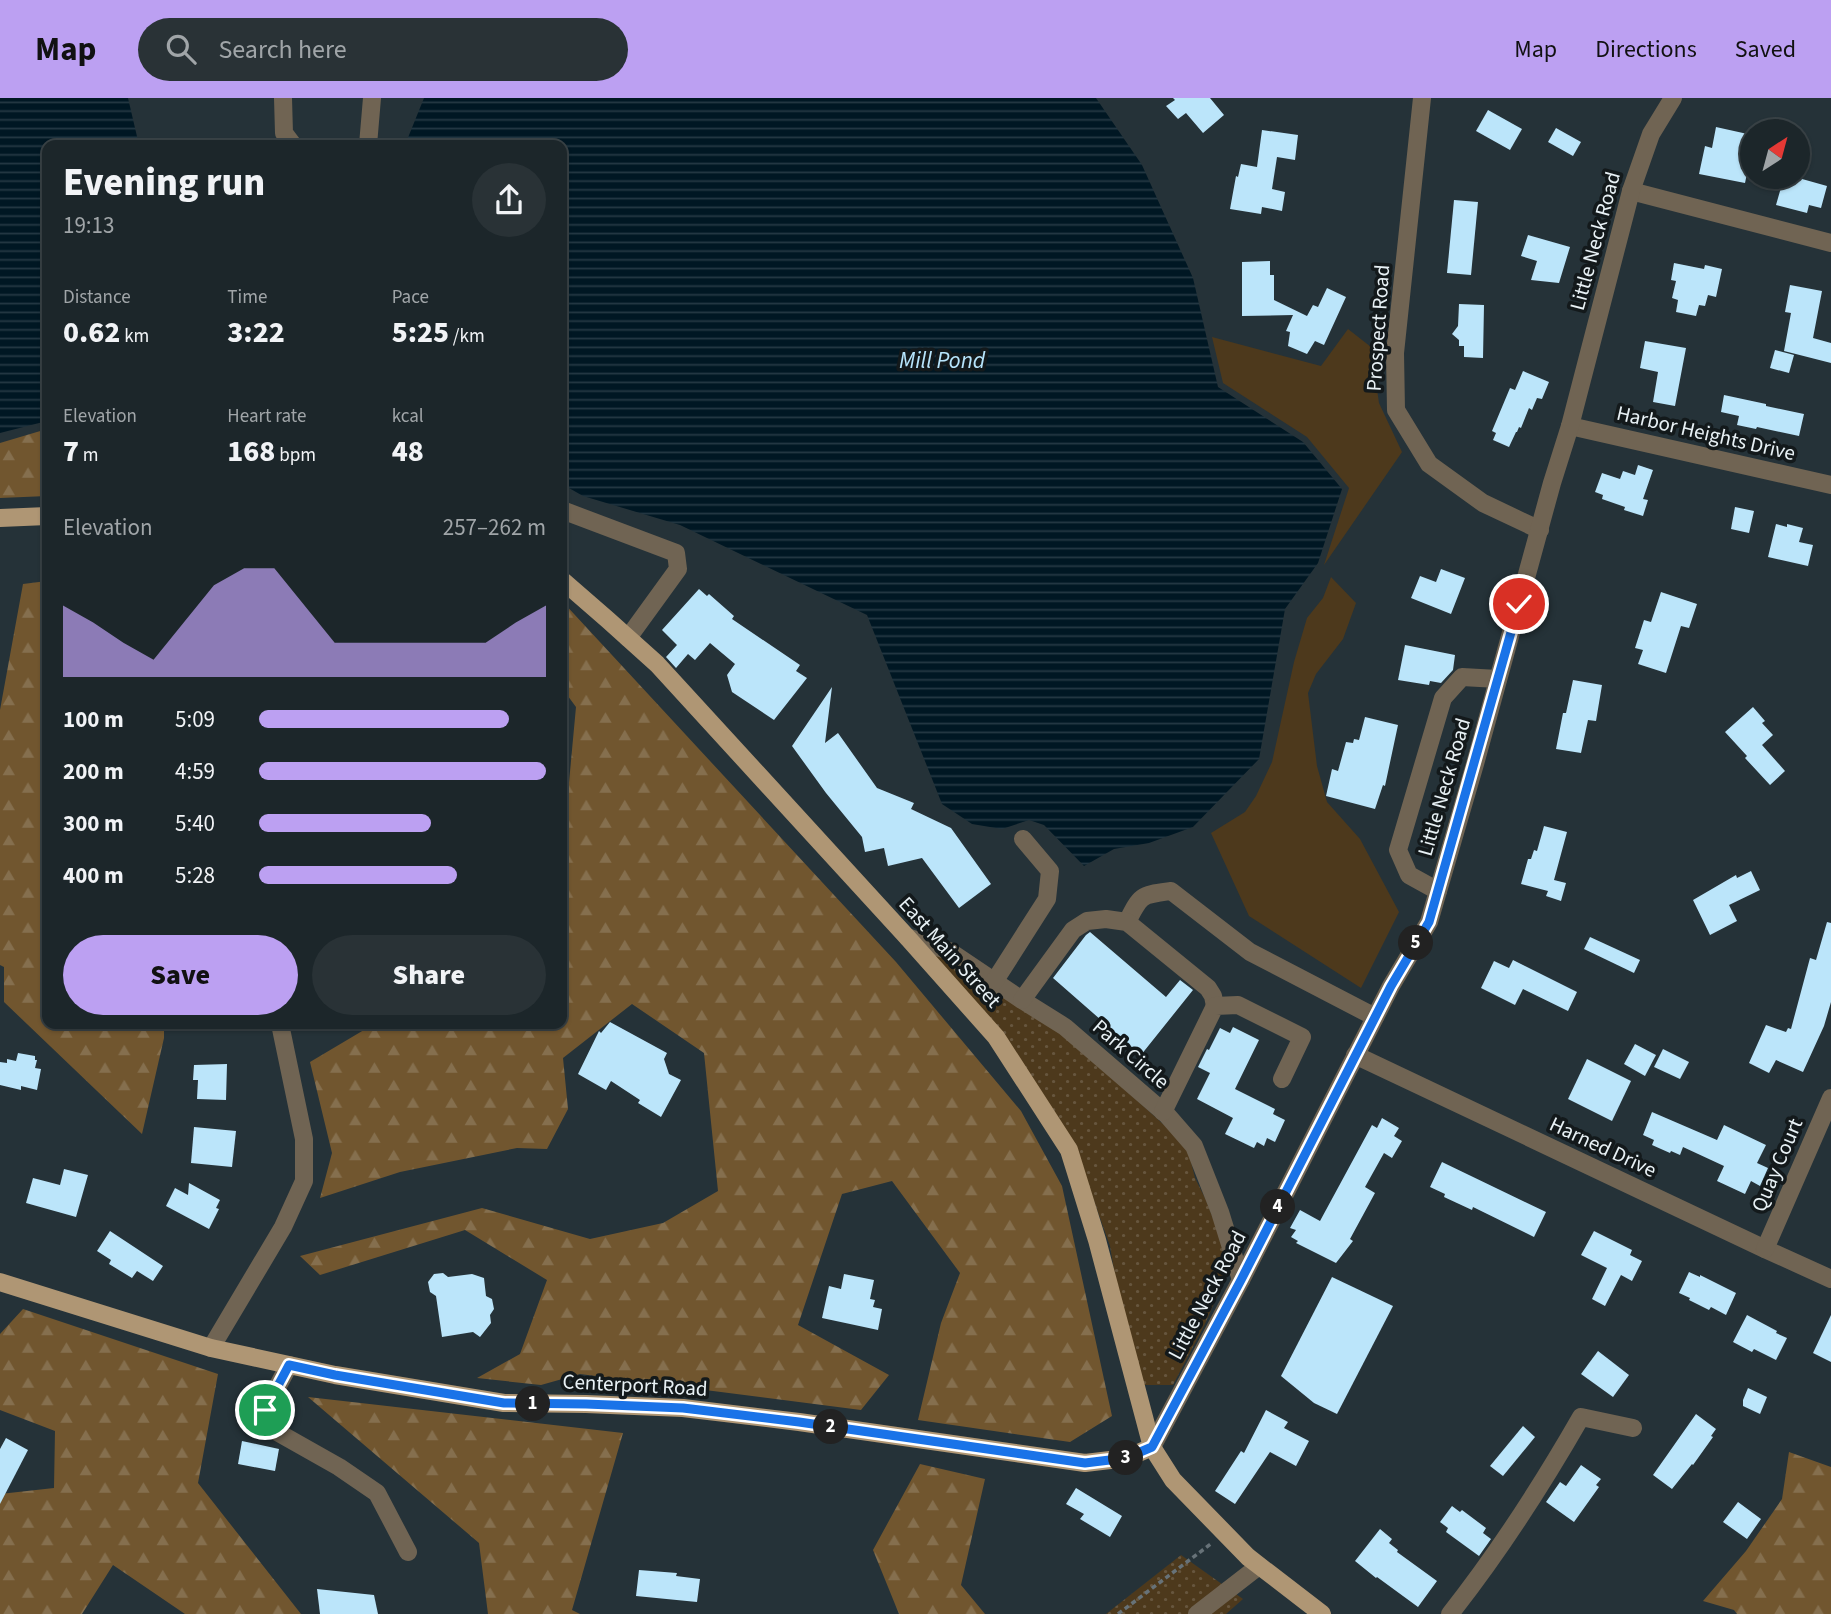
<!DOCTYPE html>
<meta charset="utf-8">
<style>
:root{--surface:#1c262a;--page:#293236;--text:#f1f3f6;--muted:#a0a5a8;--line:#3a4347;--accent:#bca0f2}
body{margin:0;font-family:"Source Sans 3",sans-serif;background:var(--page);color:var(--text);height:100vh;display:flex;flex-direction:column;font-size:26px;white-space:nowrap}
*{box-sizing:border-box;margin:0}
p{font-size:23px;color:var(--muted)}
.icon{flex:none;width:38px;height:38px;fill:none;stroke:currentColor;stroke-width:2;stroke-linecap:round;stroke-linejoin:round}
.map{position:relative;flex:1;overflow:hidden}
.drawer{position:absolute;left:42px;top:42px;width:525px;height:889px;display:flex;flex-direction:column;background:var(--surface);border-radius:14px;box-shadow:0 2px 5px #0004,0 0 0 2px var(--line)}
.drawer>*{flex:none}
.needle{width:46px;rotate:36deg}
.buttons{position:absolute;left:1740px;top:21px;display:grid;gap:14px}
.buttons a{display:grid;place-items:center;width:70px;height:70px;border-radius:50%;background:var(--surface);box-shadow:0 2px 5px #0004,0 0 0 2px var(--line);font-size:35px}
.pin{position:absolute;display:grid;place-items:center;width:60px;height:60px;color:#fff;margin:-30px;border:4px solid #fff;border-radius:50%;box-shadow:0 2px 7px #0007}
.km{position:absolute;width:35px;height:35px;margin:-18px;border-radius:50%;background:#222;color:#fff;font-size:19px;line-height:35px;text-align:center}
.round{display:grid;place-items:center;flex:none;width:74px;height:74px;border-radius:37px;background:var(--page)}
.summary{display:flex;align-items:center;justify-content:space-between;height:119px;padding:0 21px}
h1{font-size:38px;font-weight:800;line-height:52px}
.stats{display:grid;grid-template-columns:repeat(3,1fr);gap:10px;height:119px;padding:7px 21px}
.stats div{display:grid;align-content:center}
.stats b{font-size:30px;font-weight:800}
.stats small{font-size:19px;font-weight:400}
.stats p{font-size:19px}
.chart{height:196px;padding:14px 21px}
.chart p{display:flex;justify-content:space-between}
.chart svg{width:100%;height:126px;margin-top:7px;fill:var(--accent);opacity:.7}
.action{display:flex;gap:14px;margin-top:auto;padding:14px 21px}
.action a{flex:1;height:80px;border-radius:42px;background:var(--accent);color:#111;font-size:28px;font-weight:800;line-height:80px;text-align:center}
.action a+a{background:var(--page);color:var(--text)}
ul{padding:0 21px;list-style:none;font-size:23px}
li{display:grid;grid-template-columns:112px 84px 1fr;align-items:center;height:52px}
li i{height:18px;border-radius:9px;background:var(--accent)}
header{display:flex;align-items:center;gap:42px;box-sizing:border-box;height:98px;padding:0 35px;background:var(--accent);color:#111}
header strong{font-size:33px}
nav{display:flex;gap:38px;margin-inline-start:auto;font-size:24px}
.search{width:490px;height:63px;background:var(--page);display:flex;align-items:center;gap:18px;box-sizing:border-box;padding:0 24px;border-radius:38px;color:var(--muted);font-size:26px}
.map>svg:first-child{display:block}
.green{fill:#4d391c}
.forest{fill:url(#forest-firs)}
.park{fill:url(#park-dots)}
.water{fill:url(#water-rules)}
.building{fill:#bbe5fa}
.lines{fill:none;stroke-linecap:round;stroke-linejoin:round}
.path{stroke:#677278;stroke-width:3.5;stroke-dasharray:5 3.5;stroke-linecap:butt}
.minor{stroke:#706453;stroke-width:18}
.major{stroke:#af9674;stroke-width:18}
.route-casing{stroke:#fff;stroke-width:14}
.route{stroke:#1a73e8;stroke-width:9}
.labels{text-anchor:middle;stroke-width:7;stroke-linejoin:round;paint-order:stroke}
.street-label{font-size:21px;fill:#e8f1f5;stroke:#13191b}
.water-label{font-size:23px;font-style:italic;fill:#b7e5fc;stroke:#13191b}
</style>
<header>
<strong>Map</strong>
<div class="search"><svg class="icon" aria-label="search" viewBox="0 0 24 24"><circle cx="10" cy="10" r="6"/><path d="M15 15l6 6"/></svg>Search here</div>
<nav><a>Map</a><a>Directions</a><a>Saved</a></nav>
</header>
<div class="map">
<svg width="1831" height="1516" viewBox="0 0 1831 1516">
<defs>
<pattern id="forest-firs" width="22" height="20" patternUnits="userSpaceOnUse" patternTransform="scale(1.75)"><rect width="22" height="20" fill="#71562f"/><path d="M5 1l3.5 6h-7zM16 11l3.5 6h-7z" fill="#856f4e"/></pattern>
<pattern id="park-dots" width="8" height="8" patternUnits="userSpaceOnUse" patternTransform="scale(1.75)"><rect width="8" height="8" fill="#4d391c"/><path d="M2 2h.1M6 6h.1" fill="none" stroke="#67563e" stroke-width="1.8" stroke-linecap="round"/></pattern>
<pattern id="water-rules" width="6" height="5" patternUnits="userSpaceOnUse" patternTransform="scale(1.75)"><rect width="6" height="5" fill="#001723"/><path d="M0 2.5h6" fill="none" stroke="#253944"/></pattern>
</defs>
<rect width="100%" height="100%" fill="#253238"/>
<!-- green -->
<g class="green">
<polygon points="1348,231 1371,249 1379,305 1402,354 1324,467 1349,390 1307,339 1223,285 1212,239 1321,268"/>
<polygon points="1331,479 1356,505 1343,541 1316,576 1308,595 1317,668 1327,704 1360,741 1399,814 1361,890 1249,818 1211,735 1245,714 1256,698 1272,664 1294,564 1307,520 1323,500"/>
</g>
<!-- forest -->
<g class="forest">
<polygon points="47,331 47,398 0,400 0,345"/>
<polygon points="47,483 47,926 164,926 164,940 142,1036 4,904 4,869 0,867 0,612 23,486"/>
<polygon points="562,503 896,864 1021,1013 1062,1088 1112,1318 1070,1344 918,1322 941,1225 960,1175 892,1083 842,1096 798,1227 889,1277 861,1312 580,1276 541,1287 477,1280 520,1256 547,1182 465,1132 320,1177 300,1158 482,1110 590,1141 663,1125 718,1093 704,955 632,906 563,960 568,1011 547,1051 517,1050 400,1074 320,1100 332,1055 310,964 374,926 562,926 562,760 576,609 562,590"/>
<polygon points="23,1211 218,1276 198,1385 301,1516 185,1516 113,1467 82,1516 0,1516 0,1396 54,1390 55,1333 0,1312 0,1236"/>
<polygon points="308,1299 623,1335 572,1512 580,1516 488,1516 479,1445"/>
<polygon points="1789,1354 1831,1369 1831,1516 1737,1516 1734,1512 1703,1503 1746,1453 1782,1401"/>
<polygon points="920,1366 985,1381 961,1487 985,1516 899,1516 873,1452"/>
</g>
<!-- park -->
<g class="park">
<polygon points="924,849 944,856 1058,930 1187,1048 1195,1080 1206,1102 1222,1144 1229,1172 1204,1228 1173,1287 1143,1287 1115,1178 1110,1148 1077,1055"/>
<polygon points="1181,1457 1243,1501 1226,1516 1106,1516"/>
</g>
<!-- water -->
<g class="water">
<polygon points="0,0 128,0 139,47 47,47 47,323 0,335"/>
<polygon points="424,0 1096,0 1142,67 1193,180 1218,289 1303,344 1342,391 1318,465 1285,511 1259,661 1193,729 1149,745 1114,751 1084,768 1044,727 1029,722 1002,731 972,726 942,706 867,517 680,427 583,398 562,386 562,47 405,47"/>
</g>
<!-- building -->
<g class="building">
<polygon points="1173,0 1210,0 1224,17 1203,35 1186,15 1178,21 1166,8 1175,2"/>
<polygon points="1488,12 1522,31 1510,52 1476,33"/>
<polygon points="1716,29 1752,37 1752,52 1745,85 1699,76 1705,48 1712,50"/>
<polygon points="1556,30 1581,44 1573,58 1548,44"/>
<polygon points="1262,32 1298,37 1295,62 1277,59 1272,91 1285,94 1282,113 1262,109 1261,116 1230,111 1236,78 1238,79 1241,66 1257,69"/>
<polygon points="1784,79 1795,79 1827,88 1821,110 1809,107 1807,115 1776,107"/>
<polygon points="1454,102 1478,104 1471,177 1447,175"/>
<polygon points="1528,137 1570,149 1559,185 1531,182 1537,163 1521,158"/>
<polygon points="1270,163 1270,177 1274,177 1274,202 1307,218 1313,207 1318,209 1327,190 1346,199 1324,247 1315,243 1307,256 1288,248 1290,234 1286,233 1293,217 1242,218 1242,164"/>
<polygon points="1674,165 1704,171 1705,167 1722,171 1716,199 1708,197 1705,208 1699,207 1696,218 1676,214 1678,202 1672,200 1676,183 1671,182"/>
<polygon points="1790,187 1822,193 1813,240 1831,245 1831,265 1784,253 1791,215 1785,214"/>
<polygon points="1459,206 1484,207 1483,260 1464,259 1464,248 1459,248 1459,242 1452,236 1458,228"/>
<polygon points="1645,243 1686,250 1675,308 1653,304 1658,274 1640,270"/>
<polygon points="1775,252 1794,257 1789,275 1770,270"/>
<polygon points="1523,273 1549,284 1542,301 1537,300 1532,312 1529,310 1521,330 1519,329 1517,334 1516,334 1509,349 1493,342 1496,335 1492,333 1510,290 1515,292"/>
<polygon points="1724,297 1766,306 1766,308 1804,316 1799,338 1757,329 1756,331 1737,327 1739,318 1721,314"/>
<polygon points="1638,367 1653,372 1643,401 1648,402 1643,418 1624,412 1625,409 1602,401 1603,397 1595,394 1602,375 1620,381 1623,373 1635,377"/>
<polygon points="1735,409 1754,413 1749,435 1731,431"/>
<polygon points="1776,426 1787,429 1787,426 1803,430 1799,444 1813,447 1808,468 1768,459"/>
<polygon points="1441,471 1465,480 1451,516 1411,500 1420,478 1436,484"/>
<polygon points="699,491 707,498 709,496 734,518 732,521 800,567 796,573 807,580 774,622 732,594 727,577 735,566 710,545 695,562 688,556 676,570 666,559 677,547 662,532"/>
<polygon points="1661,494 1697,506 1689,530 1681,528 1666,575 1638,566 1643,552 1635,550 1644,522 1651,524"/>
<polygon points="1405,547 1455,557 1453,572 1441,585 1430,583 1429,587 1398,582"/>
<polygon points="1573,582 1602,587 1596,623 1588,622 1581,655 1556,651 1563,615 1566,615"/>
<polygon points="832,589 825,645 838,635 877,690 914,705 911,711 951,730 991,786 959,810 922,760 888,768 884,750 865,754 862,739 826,695 792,648"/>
<polygon points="1753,609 1765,623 1762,625 1773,637 1762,647 1785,673 1770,687 1745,660 1747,658 1725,634"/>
<polygon points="1365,619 1398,627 1385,688 1383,687 1375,711 1326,698 1332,671 1338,673 1346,644 1353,645 1354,641 1359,642"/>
<polygon points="1544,728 1567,734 1554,782 1566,785 1561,803 1546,798 1548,793 1521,786 1528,761 1531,761 1534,752 1537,753"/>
<polygon points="1751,773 1760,792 1729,807 1737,823 1710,837 1693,802 1736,777 1737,780"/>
<polygon points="1827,824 1831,825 1831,904 1824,928 1803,974 1776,962 1769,975 1749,965 1766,927 1786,934 1788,930 1791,931 1810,860 1816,862"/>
<polygon points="1090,834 1166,899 1180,882 1193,892 1141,957 1053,880 1086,837"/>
<polygon points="1590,839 1640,862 1634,875 1584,851"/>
<polygon points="1513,862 1577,894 1568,913 1523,891 1515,907 1481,890 1494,863 1509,870"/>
<polygon points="610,924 667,955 664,961 669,976 681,982 661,1019 638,1005 640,1002 611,983 606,992 578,976 599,933 601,935"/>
<polygon points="1233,929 1259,942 1235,991 1275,1011 1273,1016 1285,1022 1275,1044 1267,1040 1264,1048 1257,1044 1254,1050 1225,1036 1233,1020 1197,1001 1210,975 1198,969 1207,951 1209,952 1220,930 1230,935"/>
<polygon points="1635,946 1656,957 1645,978 1624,966"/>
<polygon points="1663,951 1689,964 1680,981 1654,969"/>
<polygon points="18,955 35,958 35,962 37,962 35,970 41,971 37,992 21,988 21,992 0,987 0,964 7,965 7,961 16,963"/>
<polygon points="1587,961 1631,983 1612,1023 1568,1001"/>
<polygon points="227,966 226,1002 197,1001 198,982 193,982 194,967"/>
<polygon points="1652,1014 1717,1042 1724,1027 1766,1047 1757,1065 1768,1070 1760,1088 1751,1083 1745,1096 1717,1083 1724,1068 1683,1049 1680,1057 1671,1053 1670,1055 1652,1047 1654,1042 1643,1037"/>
<polygon points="1382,1020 1399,1030 1394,1038 1402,1043 1392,1060 1384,1055 1365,1089 1375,1095 1350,1141 1353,1143 1336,1165 1296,1145 1298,1143 1291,1139 1296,1132 1290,1130 1300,1112 1320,1123 1372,1027 1377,1030"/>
<polygon points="194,1029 236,1033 232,1069 191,1065"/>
<polygon points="1442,1064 1546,1114 1534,1139 1473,1109 1472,1112 1444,1099 1445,1096 1430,1089"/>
<polygon points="64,1071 88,1077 76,1119 26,1105 33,1080 60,1087"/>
<polygon points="189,1085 220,1102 216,1110 219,1111 209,1131 166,1108 175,1090 188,1097"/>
<polygon points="110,1133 163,1168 153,1183 137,1173 132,1180 109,1166 111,1162 97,1153"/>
<polygon points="1594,1133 1632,1152 1630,1157 1642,1163 1632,1183 1621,1177 1605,1208 1592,1201 1607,1170 1581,1157"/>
<polygon points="1689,1174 1700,1179 1700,1177 1736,1195 1726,1217 1711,1209 1709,1212 1689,1202 1690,1200 1679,1195"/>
<polygon points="443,1175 448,1179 472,1176 484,1180 486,1198 492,1201 494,1211 490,1217 491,1225 480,1239 473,1234 442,1239 436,1198 430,1194 428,1184 434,1176"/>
<polygon points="844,1176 874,1182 870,1201 875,1202 873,1209 882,1211 878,1232 822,1220 829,1188 841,1191"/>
<polygon points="1332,1179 1393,1208 1337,1316 1314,1305 1281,1278"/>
<polygon points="1747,1217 1777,1233 1776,1235 1787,1240 1776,1262 1754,1251 1752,1254 1733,1244"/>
<polygon points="1831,1217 1831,1264 1813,1255"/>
<polygon points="1598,1253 1629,1277 1613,1299 1581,1276"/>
<polygon points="1748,1290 1767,1299 1760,1316 1743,1308 1743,1302"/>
<polygon points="1266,1312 1288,1324 1284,1330 1309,1343 1296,1368 1270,1354 1235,1406 1215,1393 1241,1353 1244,1355"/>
<polygon points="1696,1316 1716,1331 1711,1338 1713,1339 1693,1367 1692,1366 1672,1391 1653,1377"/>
<polygon points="1523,1328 1535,1339 1503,1378 1490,1368"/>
<polygon points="6,1340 28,1352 0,1406 0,1351"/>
<polygon points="242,1343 279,1351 275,1373 238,1366"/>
<polygon points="1581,1367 1601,1381 1596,1387 1599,1389 1574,1424 1546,1404 1560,1384 1566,1388"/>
<polygon points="1076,1390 1122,1418 1110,1439 1080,1421 1084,1416 1066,1406"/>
<polygon points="1738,1404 1761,1421 1747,1441 1723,1424"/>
<polygon points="1452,1408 1460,1414 1462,1412 1486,1430 1483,1435 1491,1441 1479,1458 1446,1434 1448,1430 1440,1424"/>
<polygon points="1380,1431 1392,1441 1389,1445 1398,1452 1397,1454 1437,1483 1418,1509 1377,1479 1376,1480 1355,1463"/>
<polygon points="639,1472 677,1475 676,1478 700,1481 697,1504 636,1498"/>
<polygon points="317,1491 374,1497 378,1516 320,1516"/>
</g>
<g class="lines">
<!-- path -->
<polyline class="path" points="1118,1516 1212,1445"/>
<!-- minor -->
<g class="minor">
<polyline points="283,0 284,35 293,47"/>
<polyline points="1422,0 1395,255 1396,312 1429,366 1483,405 1540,432"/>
<polyline points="368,47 372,0"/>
<polyline points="1631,93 1831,145"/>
<polyline points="1570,328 1831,387"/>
<polyline points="562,412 676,455 678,471 628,540"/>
<polyline points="1438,793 1409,777 1398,752 1443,600 1462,579 1498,581"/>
<path d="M1127 824C1141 796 1141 797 1171 793L1250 854 1375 919"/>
<polyline points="907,839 949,853 1022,902 1065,929 1167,1017 1194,1048 1220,1114 1241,1182"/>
<polyline points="994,884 1047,801 1050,773 1023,741"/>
<polyline points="1022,902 1073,832 1087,823 1106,821 1127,824 1208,890 1213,898 1215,908"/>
<polyline points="1355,957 1765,1151 1831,1181"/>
<polyline points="1163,1014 1215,908 1238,907 1302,939 1282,981"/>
<polyline points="1765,1151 1831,1000"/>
<polyline points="211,1250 283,1129 304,1083 304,1041 280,926"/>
<polyline points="289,1267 265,1312 262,1322 277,1334 339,1369 377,1395 408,1454"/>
<polyline points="1152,1349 1241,1182 1391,888 1429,824 1475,666 1552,385 1570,328 1631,93 1651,36 1673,0"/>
<polyline points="1197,1516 1259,1468"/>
<path d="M1450 1516C1499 1454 1542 1387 1581 1319L1633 1330"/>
</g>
<!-- major -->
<g class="major">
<polyline points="0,420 47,418"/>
<polyline points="562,482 608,522 657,566 907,839 996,939 1069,1052 1097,1142 1152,1349 1173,1382 1248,1459 1322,1516"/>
<polyline points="0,1184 211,1250 335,1277 504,1305 586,1306 683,1310 799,1324 1085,1365 1127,1360 1152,1349"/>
</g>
</g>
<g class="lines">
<defs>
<polyline id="route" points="265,1312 289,1267 335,1277 504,1305 586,1306 683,1310 799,1324 1085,1365 1126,1360 1152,1349 1241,1182 1391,888 1429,824 1519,506"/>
</defs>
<!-- route casing -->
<use href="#route" class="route-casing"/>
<!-- route -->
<use href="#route" class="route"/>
</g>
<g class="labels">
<!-- street labels -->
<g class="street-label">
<text transform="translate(1595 143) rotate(-75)" y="7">Little Neck Road</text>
<text transform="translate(1378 230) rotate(-86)" y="7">Prospect Road</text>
<text transform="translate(1706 335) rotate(13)" y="7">Harbor Heights Drive</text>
<text transform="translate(1444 689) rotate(-74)" y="7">Little Neck Road</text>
<text transform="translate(950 854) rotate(48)" y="7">East Main Street</text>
<text transform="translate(1131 956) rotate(41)" y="7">Park Circle</text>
<text transform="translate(1603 1049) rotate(25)" y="7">Harned Drive</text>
<text transform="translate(1777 1067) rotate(-67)" y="7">Quay Court</text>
<text transform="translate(1207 1197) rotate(-62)" y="7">Little Neck Road</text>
<text transform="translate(635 1287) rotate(3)" y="7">Centerport Road</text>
</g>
<!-- water labels -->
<g class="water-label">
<text x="942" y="270">Mill Pond</text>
</g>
</g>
</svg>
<div class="buttons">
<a><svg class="needle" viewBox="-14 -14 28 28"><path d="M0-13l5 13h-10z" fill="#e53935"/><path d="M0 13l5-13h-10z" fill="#a0a5a8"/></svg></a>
</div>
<div class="pin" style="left:265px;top:1312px;background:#1e9e55"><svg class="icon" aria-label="arrive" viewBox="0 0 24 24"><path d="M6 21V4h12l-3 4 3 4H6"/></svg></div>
<div class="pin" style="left:1519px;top:506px;background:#d93025"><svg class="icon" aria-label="check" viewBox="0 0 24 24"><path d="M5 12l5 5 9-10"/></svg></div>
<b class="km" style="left:533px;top:1306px">1</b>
<b class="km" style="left:831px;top:1329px">2</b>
<b class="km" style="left:1126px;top:1360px">3</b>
<b class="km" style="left:1278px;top:1109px">4</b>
<b class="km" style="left:1416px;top:845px">5</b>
<section class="drawer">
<div class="summary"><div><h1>Evening run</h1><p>19:13</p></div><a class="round"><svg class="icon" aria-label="share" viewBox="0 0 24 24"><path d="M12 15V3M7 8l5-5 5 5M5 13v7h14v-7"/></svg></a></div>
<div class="stats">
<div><p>Distance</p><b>0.62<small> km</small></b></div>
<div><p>Time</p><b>3:22</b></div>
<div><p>Pace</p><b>5:25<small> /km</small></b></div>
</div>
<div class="stats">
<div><p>Elevation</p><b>7<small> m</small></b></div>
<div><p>Heart rate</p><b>168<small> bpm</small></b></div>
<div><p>kcal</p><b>48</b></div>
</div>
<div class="chart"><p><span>Elevation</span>257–262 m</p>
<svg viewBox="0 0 160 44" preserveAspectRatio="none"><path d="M0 44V19L10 25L20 32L30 38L40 25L50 12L60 6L70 6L80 19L90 32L100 32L110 32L120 32L130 32L140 32L150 25L160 19V44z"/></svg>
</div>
<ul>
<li><b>100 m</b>5:09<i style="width:87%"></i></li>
<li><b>200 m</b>4:59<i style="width:100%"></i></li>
<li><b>300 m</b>5:40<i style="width:60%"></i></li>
<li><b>400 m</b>5:28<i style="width:69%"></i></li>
</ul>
<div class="action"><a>Save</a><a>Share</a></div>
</section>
</div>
